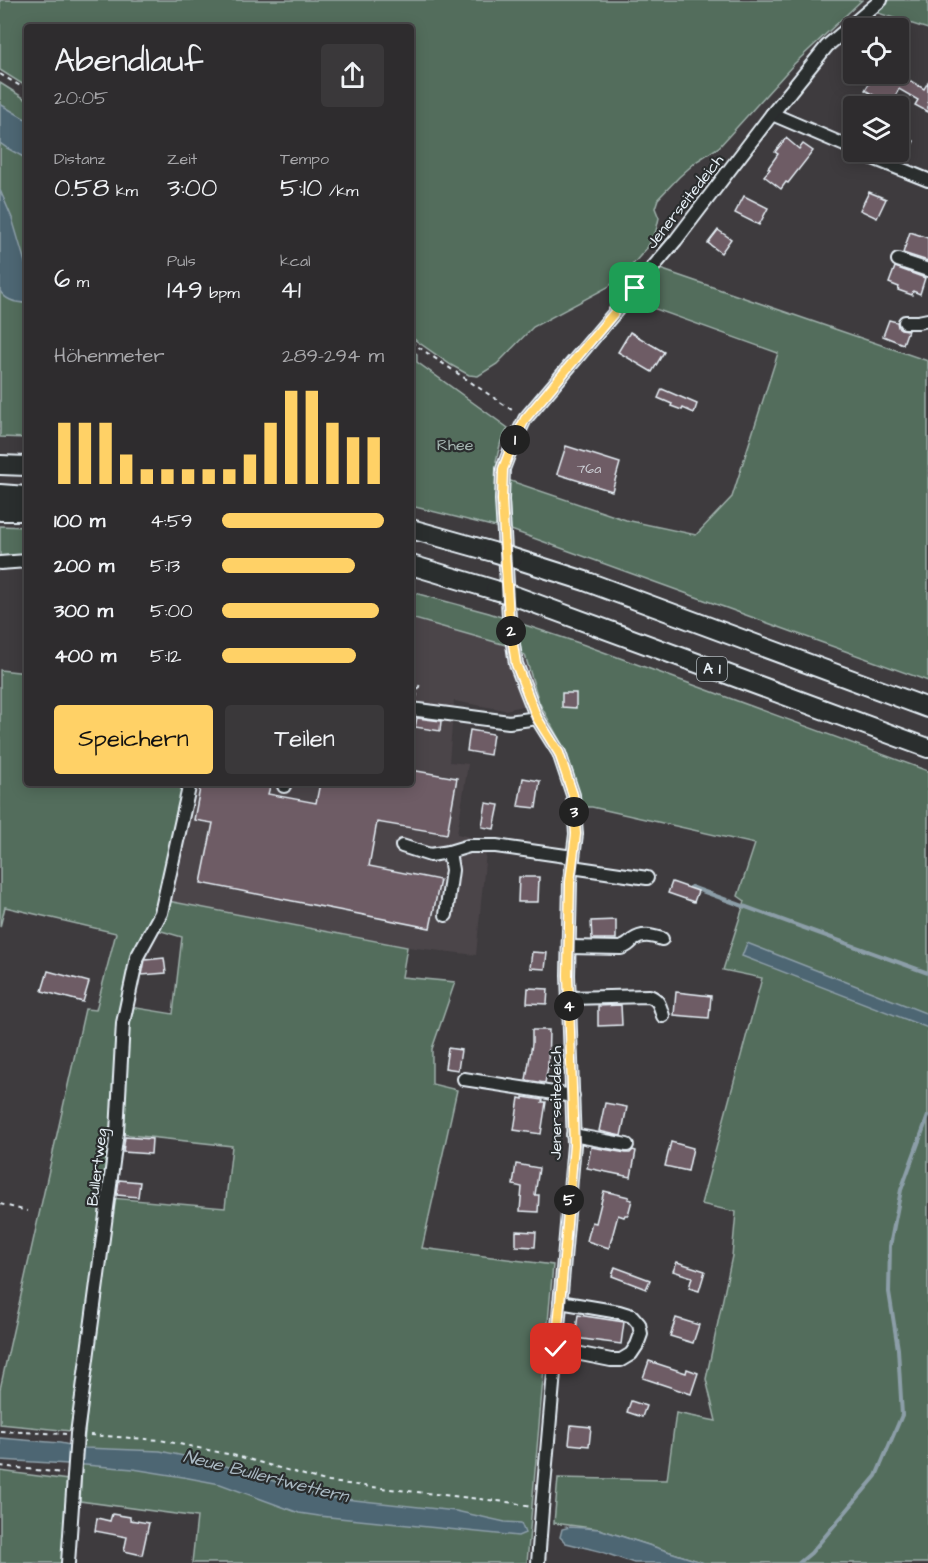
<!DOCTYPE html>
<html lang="de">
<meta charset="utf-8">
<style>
:root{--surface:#2e2c2e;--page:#3a383a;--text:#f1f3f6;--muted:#a7a7aa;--line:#49484a;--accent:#ffd166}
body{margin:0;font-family:"Architects Daughter",sans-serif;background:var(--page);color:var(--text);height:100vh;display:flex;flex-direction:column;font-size:22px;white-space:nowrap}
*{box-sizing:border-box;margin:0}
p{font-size:20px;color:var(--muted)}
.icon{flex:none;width:33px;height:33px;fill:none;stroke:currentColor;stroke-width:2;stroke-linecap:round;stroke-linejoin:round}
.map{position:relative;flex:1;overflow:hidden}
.details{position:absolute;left:24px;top:24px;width:390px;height:762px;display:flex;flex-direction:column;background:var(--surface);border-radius:6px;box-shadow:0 3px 15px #0003,0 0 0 2px var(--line)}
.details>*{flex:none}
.fabs{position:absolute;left:843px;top:18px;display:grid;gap:12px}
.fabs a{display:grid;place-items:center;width:66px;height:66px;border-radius:6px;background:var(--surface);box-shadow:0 3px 15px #0003,0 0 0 2px var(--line);font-size:30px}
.pin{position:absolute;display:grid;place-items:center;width:51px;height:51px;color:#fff;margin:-26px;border-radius:12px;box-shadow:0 3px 9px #0006}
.km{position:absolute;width:30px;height:30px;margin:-15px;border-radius:50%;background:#222;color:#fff;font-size:16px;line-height:30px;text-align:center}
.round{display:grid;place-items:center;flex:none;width:63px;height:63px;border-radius:6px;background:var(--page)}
.headline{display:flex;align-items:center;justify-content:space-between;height:102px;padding:0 30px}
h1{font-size:33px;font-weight:600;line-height:45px}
.metrics{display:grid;grid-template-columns:repeat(3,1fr);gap:9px;height:102px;padding:6px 30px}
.metrics div{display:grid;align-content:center}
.metrics b{font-size:26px;font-weight:600}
.metrics small{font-size:16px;font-weight:400}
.metrics p{font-size:16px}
.chart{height:168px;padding:12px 30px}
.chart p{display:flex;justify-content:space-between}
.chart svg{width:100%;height:108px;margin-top:6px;stroke:var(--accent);stroke-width:6}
.action{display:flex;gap:12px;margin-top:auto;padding:12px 30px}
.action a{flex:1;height:69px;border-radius:6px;background:var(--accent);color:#111;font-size:24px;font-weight:600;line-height:69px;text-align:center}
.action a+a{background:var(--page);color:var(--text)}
ul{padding:0 30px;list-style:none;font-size:20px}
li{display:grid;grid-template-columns:96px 72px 1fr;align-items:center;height:45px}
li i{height:15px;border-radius:8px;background:var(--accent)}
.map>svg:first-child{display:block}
.built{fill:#4c454a}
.green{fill:#536d5c;stroke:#9eafaa;stroke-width:1.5}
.water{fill:#4e6673;stroke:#8c9ea8;stroke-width:1.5}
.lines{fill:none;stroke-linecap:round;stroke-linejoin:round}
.stream{stroke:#8c9ea8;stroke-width:4}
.building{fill:#6e5c65;stroke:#e8f1f8;stroke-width:1.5}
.minor-casing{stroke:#e8f1f8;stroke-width:16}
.highway-casing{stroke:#e8f1f8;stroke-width:22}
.path{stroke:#e8f1f8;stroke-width:2;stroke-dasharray:4.5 4.5;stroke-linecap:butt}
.minor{stroke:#2a2d2e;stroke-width:12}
.highway{stroke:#2a2d2e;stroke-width:18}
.highway-bridge-casing{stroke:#e8f1f8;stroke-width:22;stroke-linecap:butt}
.highway-bridge{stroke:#2a2d2e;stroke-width:18}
.route-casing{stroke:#fff;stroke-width:12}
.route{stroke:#ffd166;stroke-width:8}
.labels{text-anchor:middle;stroke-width:4.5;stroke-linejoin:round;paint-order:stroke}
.number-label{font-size:14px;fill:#caccd3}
.shield{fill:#2a2d2e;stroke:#afb6bb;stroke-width:1.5}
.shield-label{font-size:15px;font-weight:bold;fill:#e8f1f8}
.street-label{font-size:16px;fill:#e8f1f8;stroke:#2a2d2e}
.park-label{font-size:16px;fill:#a5b6b2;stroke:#2a2d2e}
.water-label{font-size:18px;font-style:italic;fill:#aab9c3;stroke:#2a2d2e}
</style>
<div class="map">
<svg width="928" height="1563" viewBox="0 0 928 1563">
<rect width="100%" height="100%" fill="#3e3b3e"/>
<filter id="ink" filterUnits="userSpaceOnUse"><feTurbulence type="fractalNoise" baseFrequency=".0167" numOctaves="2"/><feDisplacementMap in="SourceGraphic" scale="12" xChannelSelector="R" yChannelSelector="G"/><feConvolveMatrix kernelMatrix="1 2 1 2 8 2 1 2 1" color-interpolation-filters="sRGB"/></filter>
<g filter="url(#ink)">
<!-- built -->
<polygon class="built" points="411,618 509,646 525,655 539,702 505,710 454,701 449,762 468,764 457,834 487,841 476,955 407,947 159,899 185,783 411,783"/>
<!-- green -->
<g class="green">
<polygon points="0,0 862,0 794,64 719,147 697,161 679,177 658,199 655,208 659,218 656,231 647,248 627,271 608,287 533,327 497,364 478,376 469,375 451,365 411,337 411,27 27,27 27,87 0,70"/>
<polygon points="890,0 928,0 928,29 875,12"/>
<polygon points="0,83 27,100 27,438 0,437"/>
<polygon points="660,269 928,361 928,681 511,530 508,480 626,520 696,535 732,497 778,353 633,301"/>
<polygon points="411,350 417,354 417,362 508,428 501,441 496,461 498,464 496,480 502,526 496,525 496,527 411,506"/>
<polygon points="0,526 27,527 27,556 0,558"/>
<polygon points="411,592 489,613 579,643 928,771 928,1563 704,1563 599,1529 554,1523 558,1478 667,1480 676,1413 716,1421 706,1379 732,1256 736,1212 701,1204 762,978 723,970 745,901 738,896 755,844 592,807 581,807 581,800 567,754 539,702 525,655 509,646 411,618"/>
<polygon points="0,670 27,673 27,783 185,783 156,911 135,955 114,1131 71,1431 0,1424 0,1389 85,1009 96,1010 116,933 5,907 0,927"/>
<path d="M168 901 407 947 402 977 455 982 432 1049V1084L457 1090 422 1248 553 1265 527 1563H192L197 1517 80 1501C86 1399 99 1299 111 1198L225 1208 232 1146 121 1134 131 1007 173 1014 182 937 158 930Z"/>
<polygon points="0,1471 68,1480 63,1563 0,1563"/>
</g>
<!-- water -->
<g class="water">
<polygon points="0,104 27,120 27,159 7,148 0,143"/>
<path d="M0 190 12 218 27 269V303C16 303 6 301 0 291Z"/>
<polygon points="747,943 928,1014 928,1028 742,956"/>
<polygon points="0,1438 60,1443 85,1448 160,1451 203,1460 244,1471 317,1496 456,1511 505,1522 521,1523 525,1533 518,1536 319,1516 299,1513 220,1484 183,1477 133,1469 85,1465 0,1460"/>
<polygon points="570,1527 599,1529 704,1563 634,1563 599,1551 566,1543 560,1537 562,1529"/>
</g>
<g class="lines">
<!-- stream -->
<g class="stream">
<polyline points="691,887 928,973"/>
<polyline points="799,1563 811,1553 876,1476 902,1415 898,1349 889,1292 890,1246 901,1190 928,1116"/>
</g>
</g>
<!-- building -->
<g class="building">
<polygon points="875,74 881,78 883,74 899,74 924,89 928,82 928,112 915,105 918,100 899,89 890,105 865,90"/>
<polygon points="898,134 914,141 906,157 898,153"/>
<polygon points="786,138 799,149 803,144 813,151 788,183 786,182 781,189 764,176 770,169 768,168 778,154 775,152"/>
<polygon points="869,192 886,199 877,218 860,210"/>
<polygon points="744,196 768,208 759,225 735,213"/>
<polygon points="718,230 731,239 721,253 708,243"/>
<polygon points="910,232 928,238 928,261 903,253"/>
<polygon points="895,267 925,278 920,294 913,291 912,295 898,290 899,287 889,283"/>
<polygon points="889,320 897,322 898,327 901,329 908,330 903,344 883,336"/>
<polygon points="630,332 664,352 652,372 618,352"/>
<polygon points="662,389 697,404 694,413 683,408 682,410 671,406 672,404 658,398"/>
<polygon points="566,446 620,463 612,491 557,474"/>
<polygon points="562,693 576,693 576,708 562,707"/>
<polygon points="417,718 441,721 440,731 415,727"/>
<polygon points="470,730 493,734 490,755 467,751"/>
<polygon points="411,770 457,778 447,834 377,822 369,866 440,880 430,928 201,883 213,823 194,820 201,783 271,783 268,794 316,803 320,783 411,783"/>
<polygon points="523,778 540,781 536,808 518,806"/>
<polygon points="486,803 499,805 494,829 482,827"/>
<polygon points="519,877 539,877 538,902 518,902"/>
<polygon points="672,882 698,891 694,902 668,893"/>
<polygon points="616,920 616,939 592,939 591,921"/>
<polygon points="532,952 547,953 545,969 530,968"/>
<polygon points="164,958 166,973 142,975 145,960"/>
<polygon points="48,971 89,982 83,1002 42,991"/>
<polygon points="528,988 548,989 547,1004 527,1003"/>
<polygon points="676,992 711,996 709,1018 674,1015"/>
<polygon points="621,1005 622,1025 598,1026 598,1006"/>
<polygon points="532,1030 549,1030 548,1067 545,1083 526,1080 532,1044"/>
<polygon points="448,1048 461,1050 458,1070 445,1068"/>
<polygon points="523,1097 543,1100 542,1102 546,1102 541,1134 514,1130 519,1098 523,1099"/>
<polygon points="605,1103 627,1107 621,1136 599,1131"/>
<polygon points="125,1137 152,1139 151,1154 123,1152"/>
<polygon points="671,1142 693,1148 688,1171 665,1166"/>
<polygon points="591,1147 626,1153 630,1153 633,1150 636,1151 631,1177 587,1168"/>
<polygon points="516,1164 539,1168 535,1195 539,1195 538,1212 520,1211 522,1187 513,1185"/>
<polygon points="119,1180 140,1182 138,1197 117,1195"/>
<polygon points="604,1191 629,1197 628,1199 632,1200 628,1215 625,1215 624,1217 618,1215 609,1248 587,1241 592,1222 596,1223"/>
<polygon points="516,1231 536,1232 535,1247 516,1246"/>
<polygon points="677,1262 705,1271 699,1291 689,1288 692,1277 673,1271"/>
<polygon points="615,1267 650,1280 646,1289 612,1276"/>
<polygon points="578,1315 624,1322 621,1344 575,1338"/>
<polygon points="676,1318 699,1325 693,1343 670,1336"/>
<polygon points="649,1361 686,1373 687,1369 698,1373 691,1394 643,1378"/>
<polygon points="631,1401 646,1406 642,1417 627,1412"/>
<polygon points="571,1425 591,1427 589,1446 569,1444"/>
<polygon points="112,1514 130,1517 130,1520 149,1523 142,1555 124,1551 127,1537 95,1531 97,1518 110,1521"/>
</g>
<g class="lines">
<defs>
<g id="minor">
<polyline points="772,114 854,149"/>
<polyline points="858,152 928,180"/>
<polyline points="898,260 928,270"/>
<polyline points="905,322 918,322 928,320"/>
<polyline points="0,563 27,561"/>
<polyline points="411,709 509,722 537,718"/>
<polyline points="284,786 284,783"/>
<polyline points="402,846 430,855 449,852 469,846 496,846 573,857"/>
<polyline points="572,867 647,878"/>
<polyline points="446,915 452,870 449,852"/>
<path d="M569 947 621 948C627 946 629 944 633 940 643 933 652 936 662 939"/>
<path d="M569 998 649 996C659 999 660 1007 663 1016"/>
<polyline points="464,1079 573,1096"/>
<polyline points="573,1135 627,1145"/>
<polyline points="556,1349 611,1360 621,1360 631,1354 637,1345 641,1334 639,1324 632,1316 619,1312 560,1302"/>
<polyline points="68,1563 77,1434 117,1132 123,1023 137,957 161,913 190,783"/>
<polyline points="538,1563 542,1509 574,1145 568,975 570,882 576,834 573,795 559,753 537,718 516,664 509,618 502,500 503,469 511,448 525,419 676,240 772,114 827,46 881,0"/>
</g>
<g id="highway">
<polyline points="0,465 27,466"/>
<polyline points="0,494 27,496"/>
<polyline points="0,511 27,511"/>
<polyline points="411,529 493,552"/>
<polyline points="513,558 585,581 928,708"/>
<polyline points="411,565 495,590"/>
<polyline points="515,596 928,748"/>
</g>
</defs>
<!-- minor casing -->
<use href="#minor" class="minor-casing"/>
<!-- highway casing -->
<use href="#highway" class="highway-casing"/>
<!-- path -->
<g class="path">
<polyline points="0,74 27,90"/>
<polyline points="411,342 515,412"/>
<polyline points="416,698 420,683"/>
<polyline points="0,1204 27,1211"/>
<polyline points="0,1431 66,1434"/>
<polyline points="90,1435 160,1440 237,1456 329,1482 515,1503 530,1507"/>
<polyline points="0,1466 63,1473"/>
</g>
<!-- minor -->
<use href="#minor" class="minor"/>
<!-- highway -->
<use href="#highway" class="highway"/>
<defs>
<g id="highway-bridge">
<polyline points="493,552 513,558"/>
<polyline points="495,590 515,596"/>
</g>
</defs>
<!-- highway-bridge casing -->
<use href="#highway-bridge" class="highway-bridge-casing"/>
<!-- highway-bridge -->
<use href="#highway-bridge" class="highway-bridge"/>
</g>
</g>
<g class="lines" filter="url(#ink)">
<defs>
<polyline id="route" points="556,1349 574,1145 568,975 570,882 576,834 573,795 559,753 537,718 516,664 509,618 502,500 503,469 511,448 525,419 635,288"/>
</defs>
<!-- route casing -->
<use href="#route" class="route-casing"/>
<!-- route -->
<use href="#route" class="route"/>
</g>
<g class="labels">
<!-- number labels -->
<g class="number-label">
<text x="589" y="473">76a</text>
</g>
<!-- shield labels -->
<rect class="shield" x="697" y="657" width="30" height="24" rx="4.5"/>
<g class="shield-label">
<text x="712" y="674">A 1</text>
</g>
<!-- street labels -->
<g class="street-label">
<text transform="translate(684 201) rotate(-52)" y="6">Jenerseitedeich</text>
<text transform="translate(555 1103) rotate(-90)" y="6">Jenerseitedeich</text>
<text transform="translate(96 1167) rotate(-83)" y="6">Bullertweg</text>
</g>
<!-- park labels -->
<g class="park-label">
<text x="455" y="450">Rhee</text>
</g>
<!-- water labels -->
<g class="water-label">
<text transform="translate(266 1476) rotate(14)" y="6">Neue Bullertwettern</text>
</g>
</g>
</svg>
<div class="fabs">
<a><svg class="icon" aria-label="locate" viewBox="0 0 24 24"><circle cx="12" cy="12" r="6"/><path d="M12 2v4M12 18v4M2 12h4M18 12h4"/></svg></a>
<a><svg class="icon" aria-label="layers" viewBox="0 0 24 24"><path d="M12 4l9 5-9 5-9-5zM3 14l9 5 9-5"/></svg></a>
</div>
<div class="pin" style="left:635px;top:288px;background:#1e9e55"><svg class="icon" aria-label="arrive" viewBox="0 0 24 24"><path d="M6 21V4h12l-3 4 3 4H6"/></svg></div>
<div class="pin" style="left:556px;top:1349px;background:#d93025"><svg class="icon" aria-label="check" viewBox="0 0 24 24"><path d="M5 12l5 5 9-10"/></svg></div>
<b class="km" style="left:515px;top:440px">1</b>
<b class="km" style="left:511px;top:631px">2</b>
<b class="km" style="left:574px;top:812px">3</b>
<b class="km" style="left:569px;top:1006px">4</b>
<b class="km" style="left:569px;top:1200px">5</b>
<section class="details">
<div class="headline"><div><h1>Abendlauf</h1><p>20:05</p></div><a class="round"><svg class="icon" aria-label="share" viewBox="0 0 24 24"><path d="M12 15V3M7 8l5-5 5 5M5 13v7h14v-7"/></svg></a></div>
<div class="metrics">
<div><p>Distanz</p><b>0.58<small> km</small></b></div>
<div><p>Zeit</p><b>3:00</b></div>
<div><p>Tempo</p><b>5:10<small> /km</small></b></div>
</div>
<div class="metrics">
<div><b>6<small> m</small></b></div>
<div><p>Puls</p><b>149<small> bpm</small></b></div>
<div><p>kcal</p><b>41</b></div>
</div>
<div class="chart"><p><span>Höhenmeter</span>289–294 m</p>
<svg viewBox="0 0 160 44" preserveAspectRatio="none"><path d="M5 44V19M15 44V19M25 44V19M35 44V32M45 44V38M55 44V38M65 44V38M75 44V38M85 44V38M95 44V32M105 44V19M115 44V6M125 44V6M135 44V19M145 44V25M155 44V25"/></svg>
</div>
<ul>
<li><b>100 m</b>4:59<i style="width:100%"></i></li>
<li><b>200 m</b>5:13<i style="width:82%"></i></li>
<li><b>300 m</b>5:00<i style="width:97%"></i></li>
<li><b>400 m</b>5:12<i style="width:83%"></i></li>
</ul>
<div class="action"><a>Speichern</a><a>Teilen</a></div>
</section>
</div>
